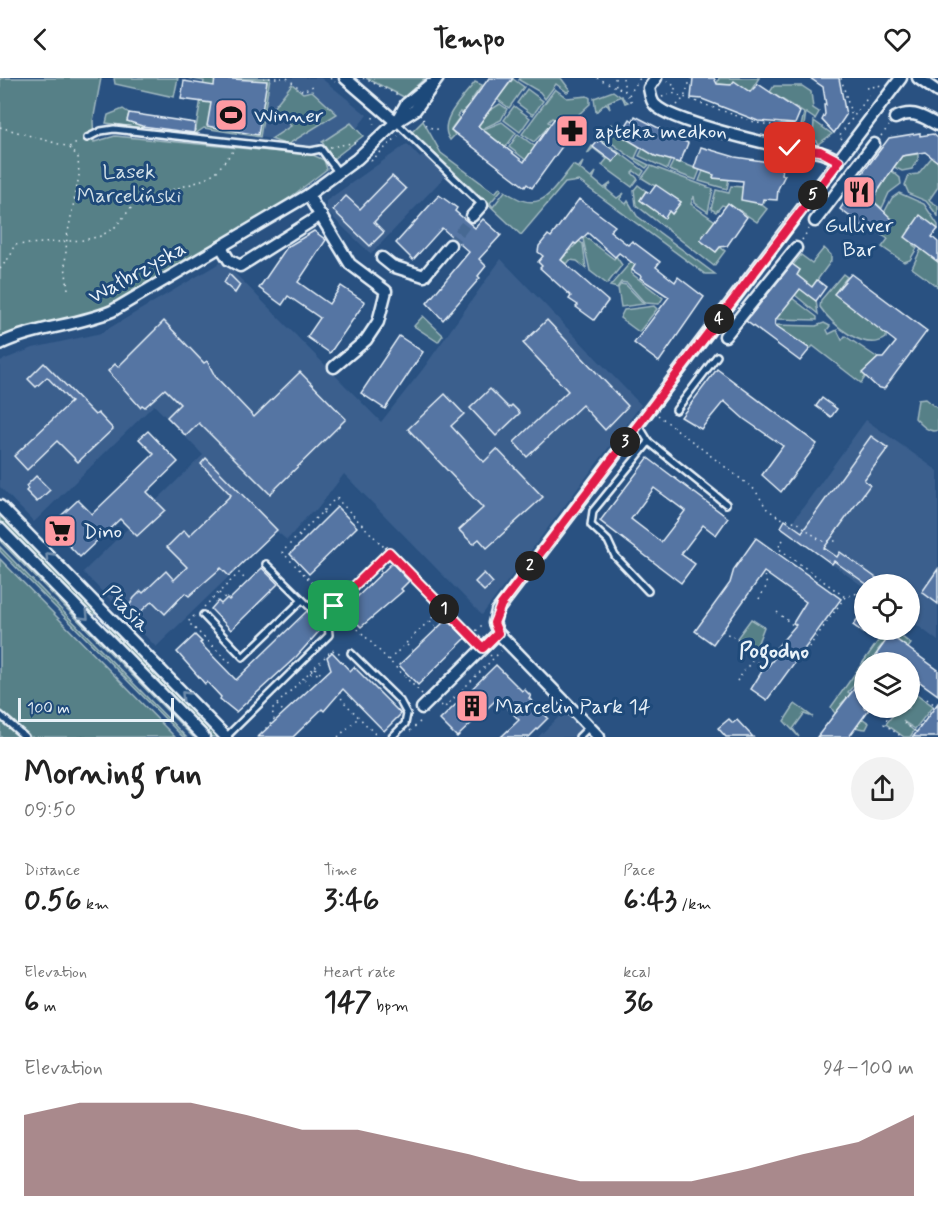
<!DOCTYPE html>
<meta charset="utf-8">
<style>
:root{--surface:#fff;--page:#f2f2f2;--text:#222;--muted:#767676;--accent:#85585c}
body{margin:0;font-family:Mynerve,sans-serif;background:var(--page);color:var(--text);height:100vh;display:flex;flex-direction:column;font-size:22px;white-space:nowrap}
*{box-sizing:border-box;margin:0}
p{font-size:20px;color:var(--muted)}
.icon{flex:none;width:33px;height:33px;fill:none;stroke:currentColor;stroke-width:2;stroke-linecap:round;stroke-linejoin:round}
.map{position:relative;height:659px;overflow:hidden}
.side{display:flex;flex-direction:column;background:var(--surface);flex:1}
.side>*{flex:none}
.fabs{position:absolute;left:854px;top:496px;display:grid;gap:12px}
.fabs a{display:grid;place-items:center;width:66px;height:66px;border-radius:50%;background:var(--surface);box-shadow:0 2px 4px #0004;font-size:30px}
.scale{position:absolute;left:18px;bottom:15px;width:156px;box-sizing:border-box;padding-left:6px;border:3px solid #e8f1f8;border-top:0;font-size:16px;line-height:21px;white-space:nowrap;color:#e8f1f8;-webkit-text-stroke:4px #1f4a7a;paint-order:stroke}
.pin{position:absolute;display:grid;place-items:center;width:51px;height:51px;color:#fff;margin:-26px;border-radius:12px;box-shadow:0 3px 9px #0006}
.km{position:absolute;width:30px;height:30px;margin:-15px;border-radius:50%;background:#222;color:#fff;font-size:16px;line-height:30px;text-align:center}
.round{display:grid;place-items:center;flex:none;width:63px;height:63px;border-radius:32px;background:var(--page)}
.summary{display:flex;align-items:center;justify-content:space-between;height:102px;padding:0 24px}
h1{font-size:33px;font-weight:800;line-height:45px}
.stats{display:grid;grid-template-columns:repeat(3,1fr);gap:9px;height:102px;padding:6px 24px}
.stats div{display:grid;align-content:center}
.stats b{font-size:30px;font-weight:800}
.stats small{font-size:16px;font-weight:400}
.stats p{font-size:16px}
.chart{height:168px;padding:12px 24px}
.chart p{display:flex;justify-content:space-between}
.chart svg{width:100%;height:108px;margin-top:6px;fill:var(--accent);opacity:.7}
header{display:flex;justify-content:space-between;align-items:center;height:78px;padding:0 24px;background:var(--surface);font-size:27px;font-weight:800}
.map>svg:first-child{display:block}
.built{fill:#3a5f8d}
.green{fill:#578087;stroke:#a0b8c0;stroke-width:1.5}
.building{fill:#5574a3;stroke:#e8f1f8;stroke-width:1.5;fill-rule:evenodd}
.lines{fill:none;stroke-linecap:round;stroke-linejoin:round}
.minor-tunnel{stroke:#466993;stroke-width:10;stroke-dasharray:10 5;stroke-linecap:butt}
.service-casing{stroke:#e8f1f8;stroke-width:10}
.minor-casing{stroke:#e8f1f8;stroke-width:15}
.path{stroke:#e8f1f8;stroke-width:1.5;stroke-dasharray:1.5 4.5;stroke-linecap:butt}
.service{stroke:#1f4a7a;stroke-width:5}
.minor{stroke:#1f4a7a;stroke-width:10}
.oneway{stroke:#6f8dac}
.route-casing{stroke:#fff;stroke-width:12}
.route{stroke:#e11d48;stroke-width:8}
.labels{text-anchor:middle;stroke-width:6;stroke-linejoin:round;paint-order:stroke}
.poi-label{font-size:21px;fill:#e8f1f8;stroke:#1f4a7a;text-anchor:start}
.park-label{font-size:21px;fill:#d2e0e7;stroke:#1f4a7a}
.street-label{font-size:21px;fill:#e8f1f8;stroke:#1f4a7a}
.neighbourhood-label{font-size:22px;font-weight:bold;fill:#e8f1f8;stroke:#1f4a7a}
</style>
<header><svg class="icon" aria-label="back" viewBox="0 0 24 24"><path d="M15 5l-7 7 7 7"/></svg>Tempo<svg class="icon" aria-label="heart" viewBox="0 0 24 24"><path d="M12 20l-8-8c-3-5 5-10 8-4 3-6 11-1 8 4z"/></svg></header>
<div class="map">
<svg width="938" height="659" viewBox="0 0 938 659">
<rect width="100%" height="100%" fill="#295181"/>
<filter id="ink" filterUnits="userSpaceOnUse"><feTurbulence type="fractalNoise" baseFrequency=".0167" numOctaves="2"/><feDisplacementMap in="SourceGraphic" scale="12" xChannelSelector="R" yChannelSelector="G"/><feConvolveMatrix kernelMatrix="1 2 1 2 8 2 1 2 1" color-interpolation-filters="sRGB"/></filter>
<g filter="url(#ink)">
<!-- built -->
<g class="built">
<polygon points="270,0 321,0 367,37 357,50 351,46 313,69 260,59"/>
<polygon points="407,66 420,80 429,73 435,74 452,91 371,176 326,133 326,123"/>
<polygon points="501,181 641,327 482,537 344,396 316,433 311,434 287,462 276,453 156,569 83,494 203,377 154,327 34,444 0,409 0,283 33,270 101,255 223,183 381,344 423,291"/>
<polygon points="866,342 938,393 938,563 909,541 909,507 864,509 786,453"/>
<polygon points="564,634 588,659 538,659"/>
</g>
<!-- green -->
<g class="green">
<polygon points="0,0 101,0 93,43 94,64 115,58 313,77 324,82 327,91 274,132 107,230 0,259"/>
<polygon points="114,0 178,0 174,19 115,6"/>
<polygon points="188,0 270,0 260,59 204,50 195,56 204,3"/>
<polygon points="366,0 425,0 404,19"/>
<polygon points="520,0 561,0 570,12 567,14 556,6 545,21 540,14 519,2"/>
<polygon points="719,0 759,0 750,14 731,7 717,6"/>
<polygon points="513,1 524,9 509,30 497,21"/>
<path d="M475 4 482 7 462 36 460 34 457 38 459 40 451 51 455 57 450 62C436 43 464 19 475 4Z"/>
<polygon points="292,6 303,15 312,13 337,36 287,67 271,61 291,48 273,30"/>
<path d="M774 8H802L811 14 813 30 819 34 815 41 806 35C803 46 806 61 793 65L800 53 804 35 770 14Z"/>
<polygon points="527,11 543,23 533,37 517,25"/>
<polygon points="555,11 567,20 587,18 590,20 590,26 578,37 578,43 569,48 552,40 548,44 551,46 534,64 522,56"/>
<polygon points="613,13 628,24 625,25 622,18 608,24 610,31 606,25 596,34 594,20"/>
<polygon points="500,26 507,31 501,42 480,52 477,50 489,33"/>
<polygon points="514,28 530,40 520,54 504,42"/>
<polygon points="123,31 129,35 127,43 138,45 140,37 144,38 142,50 106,45 108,37"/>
<path d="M423 43 441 75 495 115 500 109 502 111 490 125 493 129 505 113C541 139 551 114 573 87L578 90 583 84 580 91 591 100 596 94 593 101 604 110 611 105 606 111 617 120 624 115 620 121 626 126 628 123 637 138 715 196H705L579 103 565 105 521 157 412 54Z"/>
<polygon points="814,43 832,56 818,66 813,59"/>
<polygon points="502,44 516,55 505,70 486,54 480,57 484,51"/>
<polygon points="351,45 363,58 333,81 322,64"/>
<polygon points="611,46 640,69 635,80 649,87 646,90 602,58"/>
<polygon points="518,56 537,70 530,85 509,69"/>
<polygon points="601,61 644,93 641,98 634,93 632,95 638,101 632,109 602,87 607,81 593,70 587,76 592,68 614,83 619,76 599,62"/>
<polygon points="643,70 671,81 667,91 639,78"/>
<polygon points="918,76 918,81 912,91 902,93 894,89 902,78"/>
<polygon points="932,79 938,83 938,109 929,122 938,128 938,138 926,123 909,116 905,107 909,97 918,96"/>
<polygon points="674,82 700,92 696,102 669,92"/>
<polygon points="651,88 713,111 708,134 695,125 694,118 691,126 715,143 701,162 716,174 720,169 725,173 714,188 636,127 634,112 638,107 646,113 640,122 665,140 669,133 673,135 681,124 642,100"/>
<polygon points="891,92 900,100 901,106 889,115 882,130 865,117 877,109 880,111"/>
<polygon points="703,93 729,100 727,111 699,103"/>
<polygon points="731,108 743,109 766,121 762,127 767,131 757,144 739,132 722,127 716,134 711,131 716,112 729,115"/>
<polygon points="899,115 924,126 938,147 938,151 920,138 909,152 913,167 917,170 910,182 904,184 882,169 888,161 882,157 893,142 884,135 892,120"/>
<polygon points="585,159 614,181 616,178 622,187 607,206 590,193 583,161"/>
<polygon points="579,163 583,166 586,190 577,183 570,182 567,186 561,182"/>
<polygon points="824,170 831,177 831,183 807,216 816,223 818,236 795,217 805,204 796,198 800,192 793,187 801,177 812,185"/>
<polygon points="921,171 938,183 938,209 912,190"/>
<polygon points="631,184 635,187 631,195 663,220 659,226 645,225 627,205 621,204 617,210 610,208"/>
<path d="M843 196 847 199 838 211 886 255V260C865 275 831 246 820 229L821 222Z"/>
<polygon points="621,206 626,207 644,226 621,229 618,210"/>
<polygon points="792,220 817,239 817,242 776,241"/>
<polygon points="654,228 657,231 639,254 620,240 624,232"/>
<polygon points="423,238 443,257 438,264 414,248"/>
<polygon points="824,245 830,248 827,252 829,256 837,252 842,262 845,258 878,280 863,295 866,298 861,305 813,268 810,271 800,263 798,265 775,247 816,248"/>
<path d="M925 321 938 331V352C929 356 921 346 915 340L918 322Z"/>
<polygon points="0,436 97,534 93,538 7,451 0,443"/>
<polygon points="0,459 196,659 193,659 0,463"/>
<polygon points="0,469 186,659 183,659 0,473"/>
<polygon points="0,481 175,659 0,659"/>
<polygon points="751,541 764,549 755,572 737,560"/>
<polygon points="110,548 219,659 211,659 106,552"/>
<path d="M886 552H893L911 566 908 570 890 557 885 569 882 567 878 572 881 575 871 585H864C864 602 857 603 848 614L851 616 841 626 869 645 866 651C853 651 836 640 831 629Z"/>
<polygon points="911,612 933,628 915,651 903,643 914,653 910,659 904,659 886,646 898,630 909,630"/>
<polygon points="795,626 813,639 804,636 793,651 799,659 784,643"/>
</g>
<!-- building -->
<g class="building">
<polygon points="215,0 267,3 258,57 207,48 211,25 181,21 184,3 214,8"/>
<polygon points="489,0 513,0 478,48 524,84 554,41 569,48 577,44 583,54 566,63 532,110 527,106 525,109 451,52"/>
<polygon points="693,0 714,0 717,6 731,7 734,3 750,14 758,6 800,34 795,46 758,43 702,21 691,20"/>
<polygon points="810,0 839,0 846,37 834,55 822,42 825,36 824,27 826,27 823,9"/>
<polygon points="129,35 195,45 194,55 142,48 127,43"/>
<polygon points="635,38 688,65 680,85 655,78 620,57 630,41 633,43"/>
<polygon points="920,55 920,58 933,56 938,60 938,84 925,74 902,78 894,89 872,122 893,142 882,157 868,146 865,150 840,131 857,106 855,105 889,60"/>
<polygon points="599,62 619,76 613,84 593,69"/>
<polygon points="701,69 735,79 783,86 782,97 785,97 778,111 777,122 763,121 762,126 741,122 743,103 713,100 714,97 694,90"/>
<polygon points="392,98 406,111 374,144 384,154 370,168 333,132 346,118 360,131"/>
<polygon points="656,107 681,124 672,136 669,133 665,140 640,122 646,113 650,115"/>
<polygon points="439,117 457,130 455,133 475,150 483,141 501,157 479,181 486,188 478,198 480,200 443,242 427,225 469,174 442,150 413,182 396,165"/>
<polygon points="579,121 615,148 610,153 628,167 632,163 660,184 656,189 675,204 678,199 704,219 659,284 634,265 669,219 640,200 641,198 632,192 635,187 619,175 615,179 588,155 576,166 574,165 561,182 608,223 594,242 576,229 578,227 569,221 571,218 540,190 542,188 538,184 543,178 538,174 539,168 548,157 551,159"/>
<polygon points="728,125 747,139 727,168 720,169 716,174 700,162"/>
<polygon points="920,137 938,151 932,159 938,164 938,184 905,159"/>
<polygon points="314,153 326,162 298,204 329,226 341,208 365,224 330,275 307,259 320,240 288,218 282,227 259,210 287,169"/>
<polygon points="792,186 800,192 797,197 812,209 817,202 826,209 816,223 800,211 776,241 775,247 810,271 800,283 746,243"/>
<polygon points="229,196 240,207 235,215 224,205"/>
<polygon points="851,196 927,253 884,311 877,309 862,295 878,280 883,280 896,264 834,216"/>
<polygon points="547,242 628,328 605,352 582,327 527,379 514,364 568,313 523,265"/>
<polygon points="164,243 204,285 207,283 215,298 254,339 300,294 346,341 270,416 199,345 186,358 167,339 180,326 165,311 145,329 142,327 140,329 108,293 115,286 118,289"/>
<polygon points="399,258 423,274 385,331 361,315"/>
<polygon points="44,285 95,337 98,335 113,351 78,384 57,363 27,392 14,378 71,324 47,299 36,309 28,301"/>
<polygon points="717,291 817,366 781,414 762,397 783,368 744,341 724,323 701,351 681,339"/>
<polygon points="490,311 509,330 512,327 520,335 496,358 470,330"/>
<polygon points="445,316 464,336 451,348 484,384 497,371 543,419 487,470 479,461 473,466 459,452 483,430 408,351"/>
<polygon points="822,320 837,331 831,339 816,328"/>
<polygon points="148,353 178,384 147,414 165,432 137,458 120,441 80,479 50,448 78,422 92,436 115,414 154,376 139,361"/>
<polygon points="871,358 888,370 864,402 870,407 824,470 837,479 840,474 886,507 868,507 834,483 832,486 781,449 785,442 802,454"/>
<polygon points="206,380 277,452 229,498 221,490 189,518 185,515 165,536 152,523 136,538 129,528 134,520 141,513 143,515 166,493 174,502 187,489 167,469 184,452 189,458 231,417 201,386"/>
<path d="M648 380 728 440 716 457 703 447 681 476 695 486 681 505 600 443ZM654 410 685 433 661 464 631 441Z"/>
<polygon points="36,398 50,412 37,424 26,413 28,411 26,408"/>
<polygon points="337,429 357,449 309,496 290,476"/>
<polygon points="756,460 841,521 767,622 751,611 764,590 766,591 776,578 772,575 796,547 793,545 806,524 764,494 713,566 695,553 730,505 734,491"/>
<polygon points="392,485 409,503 401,511 403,513 361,549 346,534 355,526 353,523"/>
<polygon points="262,490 278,506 231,552 211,531 218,523 221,526 227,520 229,522"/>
<polygon points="938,491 938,526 922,514"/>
<polygon points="484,495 493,505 484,513 475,504"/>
<polygon points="909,525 919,532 909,547"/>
<polygon points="864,532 864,555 853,547"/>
<polygon points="307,533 323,549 296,579 236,634 220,621 221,619 207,604 205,606 177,574 195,557 202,564 200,565 236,602"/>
<polygon points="447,541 466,560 418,607 399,587"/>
<polygon points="890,557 938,592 938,617 909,596 909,585 870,585"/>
<polygon points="332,574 350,593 354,589 401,636 384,653 343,611 324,633 322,631 293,659 258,659 331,591 327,579"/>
<polygon points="496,587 522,613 524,611 531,618 529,620 548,640 529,659 501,659 519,642 498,620 457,659 440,642"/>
<polygon points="864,598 864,630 870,630 849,659 817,659"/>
<polygon points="938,625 938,659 913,659"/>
<polygon points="729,641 733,645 737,642 753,659 726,659 718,650"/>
</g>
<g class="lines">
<!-- minor-tunnel -->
<polyline class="minor-tunnel" points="450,167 472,138"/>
<defs>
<g id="service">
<polyline points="396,44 482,127"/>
<polyline points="87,60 101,53 114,51 311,73 321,71 338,94"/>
<polyline points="676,332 717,278"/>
<polyline points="638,346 649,364 593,433 591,447 608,463 615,478 648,513"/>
<polyline points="649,364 726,426"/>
<polyline points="203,537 243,579 302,522"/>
<polyline points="351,575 400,623 407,636 405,646 392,659"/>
<polyline points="0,637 25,659"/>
<polyline points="226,659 329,557 328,547 266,486"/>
<polyline points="579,659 589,649"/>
</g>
<g id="minor">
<polyline points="345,0 396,44"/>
<path d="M656 0 649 10C650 15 651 23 655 27 670 43 766 66 791 70 809 73 823 72 839 83"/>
<polyline points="918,0 938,14"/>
<path d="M895 40C913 31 922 39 938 47"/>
<polyline points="396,44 406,26 429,7"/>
<polyline points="308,117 350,186 386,213 378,244 366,262 334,289"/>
<polyline points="472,138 482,127"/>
<polyline points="815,143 874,66"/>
<polyline points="221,169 229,182 240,188 321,137"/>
<polyline points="382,180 392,188 424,198 450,167"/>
<polyline points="725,258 796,170"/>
<path d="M0 266C35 249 76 248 112 233L308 117 357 81 396 44 415 32 438 0"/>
<polyline points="0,428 226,659"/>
<polyline points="0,451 204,659"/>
<polyline points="422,630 498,555"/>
<polyline points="599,659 498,555 494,545 497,533 901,0"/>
</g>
</defs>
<!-- service casing -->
<use href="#service" class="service-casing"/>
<!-- minor casing -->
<use href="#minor" class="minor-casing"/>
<!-- path -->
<g class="path">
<polyline points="263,0 282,0"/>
<polyline points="287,0 303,13 313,8"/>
<polyline points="330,0 335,4"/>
<polyline points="363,0 400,18"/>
<polyline points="597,0 625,13"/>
<polyline points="615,0 616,8"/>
<polyline points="623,0 625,13 633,26"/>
<polyline points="841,0 852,39"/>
<polyline points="667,3 676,9 673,14"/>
<polyline points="867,10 882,7"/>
<polyline points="629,17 640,0"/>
<polyline points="662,19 672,15 757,45 795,50 793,61"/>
<polyline points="677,27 684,20 691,0"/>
<polyline points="373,39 374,49"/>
<polyline points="423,41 428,49 441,52"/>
<polyline points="0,49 69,69 79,64"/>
<polyline points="881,58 889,48"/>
<polyline points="842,61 839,58 869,18"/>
<polyline points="330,69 358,64"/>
<polyline points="371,83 398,58"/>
<polyline points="802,162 809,151"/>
<polyline points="0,191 11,177 14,167 84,162 101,158 115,149 138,122 198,104 216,94 234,72"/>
<polyline points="68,211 65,187 67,159 79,98 78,79 69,69"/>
<polyline points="658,337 755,412 767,431 780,440 797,444 821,463 836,463"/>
<polyline points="337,420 340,416"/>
<polyline points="323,434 327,439"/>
<polyline points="299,458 304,462"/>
<polyline points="783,462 778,470 845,519"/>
<polyline points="376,488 382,495"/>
<polyline points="352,512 359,518"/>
<polyline points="219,515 226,521"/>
<polyline points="759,521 767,507 764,497"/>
<polyline points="335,527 389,474"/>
<polyline points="204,529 239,495 246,502"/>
<polyline points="777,534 795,549"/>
<polyline points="194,538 188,544 229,584 234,582"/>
<polyline points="430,543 437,550"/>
<polyline points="722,553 731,558"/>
<polyline points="472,557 482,547"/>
<polyline points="732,558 766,582 762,588 753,581"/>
<polyline points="407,567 413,573"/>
<polyline points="809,569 845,519 861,514"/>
<polyline points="490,577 494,581"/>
<polyline points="389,582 441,531"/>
<polyline points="315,590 323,598"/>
<polyline points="310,595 321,596"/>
<polyline points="304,601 310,607"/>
<polyline points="737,603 756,577"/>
<polyline points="340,614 342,622 378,659"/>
<polyline points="422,616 282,474 336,420 476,563"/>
<polyline points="277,627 283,633"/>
<polyline points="441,627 444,630 501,573"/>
<polyline points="893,630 884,646 902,659"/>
<polyline points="904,645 915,653"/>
<polyline points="410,653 422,642"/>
<polyline points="257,659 274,642 272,631 325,579 332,572 342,576"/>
<polyline points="338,659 358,640"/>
<polyline points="912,659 935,627 924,619"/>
</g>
<!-- service -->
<use href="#service" class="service"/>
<!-- minor -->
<use href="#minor" class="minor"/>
</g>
<!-- one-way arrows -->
<defs><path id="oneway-chevron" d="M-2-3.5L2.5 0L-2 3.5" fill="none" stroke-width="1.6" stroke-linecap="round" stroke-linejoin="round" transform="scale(1.5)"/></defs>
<g class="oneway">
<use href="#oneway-chevron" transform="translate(49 478) rotate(-134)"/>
<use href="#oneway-chevron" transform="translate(85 538) rotate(46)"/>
<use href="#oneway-chevron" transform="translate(185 617) rotate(-134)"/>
</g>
</g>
<g class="lines" filter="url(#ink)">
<defs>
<polyline id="route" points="334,528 389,474 483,570 498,555 494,545 501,527 839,83 820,73 790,70"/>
</defs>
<!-- route casing -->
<use href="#route" class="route-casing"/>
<!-- route -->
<use href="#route" class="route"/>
</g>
<!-- icons -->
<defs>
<symbol id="stadium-square" viewBox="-11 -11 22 22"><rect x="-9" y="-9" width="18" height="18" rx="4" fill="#ff9aa2" stroke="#1f4a7a"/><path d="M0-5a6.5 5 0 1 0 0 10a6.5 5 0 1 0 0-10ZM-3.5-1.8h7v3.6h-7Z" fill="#111"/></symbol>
<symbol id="pharmacy-square" viewBox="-11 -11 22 22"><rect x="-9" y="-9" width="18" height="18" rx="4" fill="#ff9aa2" stroke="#1f4a7a"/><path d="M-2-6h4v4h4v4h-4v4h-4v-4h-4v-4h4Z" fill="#111"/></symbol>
<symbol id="restaurant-square" viewBox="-11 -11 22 22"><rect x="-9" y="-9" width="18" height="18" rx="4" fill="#ff9aa2" stroke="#1f4a7a"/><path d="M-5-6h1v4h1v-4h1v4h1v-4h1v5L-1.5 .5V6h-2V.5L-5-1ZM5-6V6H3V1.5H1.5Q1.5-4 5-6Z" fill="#111"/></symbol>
<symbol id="supermarket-square" viewBox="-11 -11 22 22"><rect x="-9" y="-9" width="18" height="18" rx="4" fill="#ff9aa2" stroke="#1f4a7a"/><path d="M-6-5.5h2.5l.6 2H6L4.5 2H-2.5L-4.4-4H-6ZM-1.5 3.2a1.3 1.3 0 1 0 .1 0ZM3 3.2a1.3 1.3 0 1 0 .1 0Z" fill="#111"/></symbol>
<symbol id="building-square" viewBox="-11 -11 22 22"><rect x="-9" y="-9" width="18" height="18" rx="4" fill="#ff9aa2" stroke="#1f4a7a"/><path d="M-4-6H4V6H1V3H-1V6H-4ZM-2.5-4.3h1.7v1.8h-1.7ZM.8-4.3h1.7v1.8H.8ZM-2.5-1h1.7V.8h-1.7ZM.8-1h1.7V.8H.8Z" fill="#111"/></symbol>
</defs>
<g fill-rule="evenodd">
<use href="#stadium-square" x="212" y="18" width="38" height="38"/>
<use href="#pharmacy-square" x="553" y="34" width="38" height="38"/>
<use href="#restaurant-square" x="840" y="95" width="38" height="38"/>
<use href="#supermarket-square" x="41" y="434" width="38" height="38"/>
<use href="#building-square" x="453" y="609" width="38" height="38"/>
</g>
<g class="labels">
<!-- poi labels -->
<g class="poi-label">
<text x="254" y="44">Winner</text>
<text x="595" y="60">apteka medkon</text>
<text x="859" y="154" text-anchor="middle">Gulliver<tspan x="859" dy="24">Bar</tspan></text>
<text x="83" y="460">Dino</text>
<text x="495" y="635">Marcelin Park 14</text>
</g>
<!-- park labels -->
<g class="park-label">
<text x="129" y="100">Lasek<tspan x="129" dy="24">Marceliński</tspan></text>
</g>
<!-- street labels -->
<g class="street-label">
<text transform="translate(137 194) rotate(-29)" y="7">Wałbrzyska</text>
<text transform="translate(127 530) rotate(46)" y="7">Ptasia</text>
</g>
<!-- neighbourhood labels -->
<g class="neighbourhood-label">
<text x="774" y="580">Pogodno</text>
</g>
</g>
</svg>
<div class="fabs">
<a><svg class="icon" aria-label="locate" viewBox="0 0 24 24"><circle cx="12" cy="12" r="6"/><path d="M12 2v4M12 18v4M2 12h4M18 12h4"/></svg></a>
<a><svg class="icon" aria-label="layers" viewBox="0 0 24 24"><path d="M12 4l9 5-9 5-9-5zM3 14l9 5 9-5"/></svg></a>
</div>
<div class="scale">100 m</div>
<div class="pin" style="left:334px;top:528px;background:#1e9e55"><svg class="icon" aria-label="arrive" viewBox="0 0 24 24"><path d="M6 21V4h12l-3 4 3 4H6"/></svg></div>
<div class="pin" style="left:790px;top:70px;background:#d93025"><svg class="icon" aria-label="check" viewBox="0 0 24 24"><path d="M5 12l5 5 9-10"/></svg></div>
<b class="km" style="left:444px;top:531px">1</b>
<b class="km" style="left:530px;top:488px">2</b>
<b class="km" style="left:625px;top:364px">3</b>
<b class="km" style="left:719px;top:241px">4</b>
<b class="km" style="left:813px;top:117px">5</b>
</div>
<section class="side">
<div class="summary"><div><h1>Morning run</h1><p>09:50</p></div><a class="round"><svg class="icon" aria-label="share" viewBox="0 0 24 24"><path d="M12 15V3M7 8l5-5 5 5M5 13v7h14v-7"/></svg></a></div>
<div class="stats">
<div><p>Distance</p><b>0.56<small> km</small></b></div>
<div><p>Time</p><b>3:46</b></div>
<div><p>Pace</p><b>6:43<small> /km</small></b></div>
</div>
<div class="stats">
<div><p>Elevation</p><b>6<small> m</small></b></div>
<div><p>Heart rate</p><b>147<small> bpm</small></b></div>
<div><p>kcal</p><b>36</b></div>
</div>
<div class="chart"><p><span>Elevation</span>94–100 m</p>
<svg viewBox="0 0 160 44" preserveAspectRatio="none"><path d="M0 44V11L10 6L20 6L30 6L40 11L50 17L60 17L70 22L80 27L90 33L100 38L110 38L120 38L130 33L140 27L150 22L160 11V44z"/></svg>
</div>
</section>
